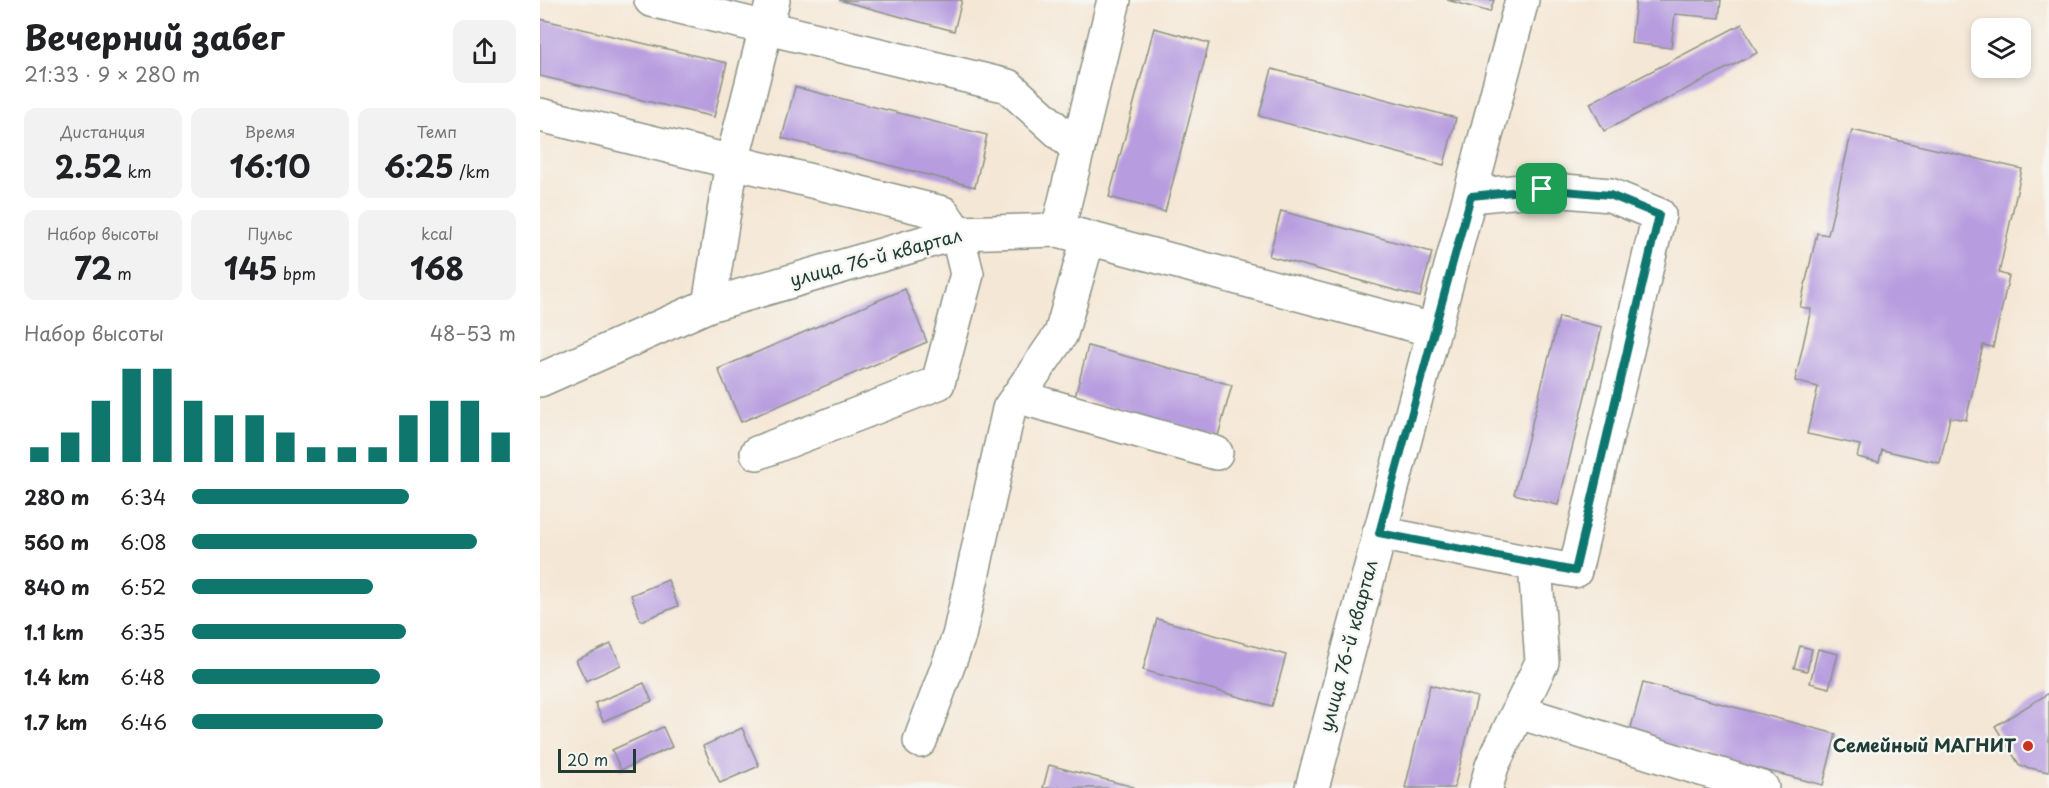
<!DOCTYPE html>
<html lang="ru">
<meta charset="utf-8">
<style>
:root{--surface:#fff;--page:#f2f2f2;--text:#202124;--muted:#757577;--accent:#0f766e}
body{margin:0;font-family:"Playpen Sans",sans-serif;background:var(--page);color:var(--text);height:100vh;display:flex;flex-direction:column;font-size:22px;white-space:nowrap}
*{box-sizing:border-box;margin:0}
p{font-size:20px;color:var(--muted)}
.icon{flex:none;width:33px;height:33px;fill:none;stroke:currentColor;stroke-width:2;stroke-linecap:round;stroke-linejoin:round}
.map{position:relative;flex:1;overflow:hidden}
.sheet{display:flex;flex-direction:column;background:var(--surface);width:540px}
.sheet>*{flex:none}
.fabs{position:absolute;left:1431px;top:18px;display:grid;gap:12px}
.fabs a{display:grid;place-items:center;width:60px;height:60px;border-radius:12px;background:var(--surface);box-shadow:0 3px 9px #0003;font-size:30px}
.scale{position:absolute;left:18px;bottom:15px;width:78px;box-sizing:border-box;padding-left:6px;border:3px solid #1f3d34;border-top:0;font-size:16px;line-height:21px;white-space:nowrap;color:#1f3d34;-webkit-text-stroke:4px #f6f6f2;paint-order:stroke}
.pin{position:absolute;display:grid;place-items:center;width:51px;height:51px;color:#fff;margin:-26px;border-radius:12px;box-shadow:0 3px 9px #0006}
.round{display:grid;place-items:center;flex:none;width:63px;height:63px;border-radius:12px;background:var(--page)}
.head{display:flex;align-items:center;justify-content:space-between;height:102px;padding:0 24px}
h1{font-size:33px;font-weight:700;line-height:45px}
.figures{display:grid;grid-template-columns:repeat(3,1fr);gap:9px;height:102px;padding:6px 24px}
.figures div{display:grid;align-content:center;border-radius:12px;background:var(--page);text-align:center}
.figures b{font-size:30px;font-weight:700}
.figures small{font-size:16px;font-weight:400}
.figures p{font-size:16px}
.chart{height:168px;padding:12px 24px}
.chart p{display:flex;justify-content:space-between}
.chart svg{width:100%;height:108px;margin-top:6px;stroke:var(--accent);stroke-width:6}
ul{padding:0 24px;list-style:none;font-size:20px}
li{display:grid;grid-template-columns:96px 72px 1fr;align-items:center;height:45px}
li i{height:15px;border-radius:8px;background:var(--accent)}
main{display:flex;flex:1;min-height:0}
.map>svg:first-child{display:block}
.building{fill:#b79cdf}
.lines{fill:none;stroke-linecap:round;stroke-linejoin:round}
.minor-casing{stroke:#8a9284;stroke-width:36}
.minor{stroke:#fff;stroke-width:33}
.route-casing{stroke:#fff;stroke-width:12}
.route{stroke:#0f766e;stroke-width:8}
.poi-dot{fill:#c8321e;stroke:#f6f6f2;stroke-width:2}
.labels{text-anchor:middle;stroke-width:5;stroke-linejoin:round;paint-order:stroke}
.street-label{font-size:18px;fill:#1f3d34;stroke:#f6f6f2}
.poi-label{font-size:18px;font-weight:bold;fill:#1f3d34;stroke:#f6f6f2;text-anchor:end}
</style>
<main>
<section class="sheet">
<div class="head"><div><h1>Вечерний забег</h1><p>21:33 · 9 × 280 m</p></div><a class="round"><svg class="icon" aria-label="share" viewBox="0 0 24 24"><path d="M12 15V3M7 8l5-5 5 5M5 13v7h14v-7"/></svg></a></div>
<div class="figures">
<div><p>Дистанция</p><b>2.52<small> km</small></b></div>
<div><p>Время</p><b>16:10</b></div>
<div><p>Темп</p><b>6:25<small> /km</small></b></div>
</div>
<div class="figures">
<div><p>Набор высоты</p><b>72<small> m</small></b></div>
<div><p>Пульс</p><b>145<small> bpm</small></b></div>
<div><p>kcal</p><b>168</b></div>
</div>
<div class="chart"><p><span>Набор высоты</span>48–53 m</p>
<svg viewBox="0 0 160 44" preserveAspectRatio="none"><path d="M5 44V38M15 44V32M25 44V19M35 44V6M45 44V6M55 44V19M65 44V25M75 44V25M85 44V32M95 44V38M105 44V38M115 44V38M125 44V25M135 44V19M145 44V19M155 44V32"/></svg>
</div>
<ul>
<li><b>280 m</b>6:34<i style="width:67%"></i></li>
<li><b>560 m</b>6:08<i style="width:88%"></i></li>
<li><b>840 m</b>6:52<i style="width:56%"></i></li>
<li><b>1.1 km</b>6:35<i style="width:66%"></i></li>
<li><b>1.4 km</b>6:48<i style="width:58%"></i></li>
<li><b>1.7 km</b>6:46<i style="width:59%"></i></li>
</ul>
</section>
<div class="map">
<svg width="1509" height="788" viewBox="0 0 1509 788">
<rect width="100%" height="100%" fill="#f6f6f2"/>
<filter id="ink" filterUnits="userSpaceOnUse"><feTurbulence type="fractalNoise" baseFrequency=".0167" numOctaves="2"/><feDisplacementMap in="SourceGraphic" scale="12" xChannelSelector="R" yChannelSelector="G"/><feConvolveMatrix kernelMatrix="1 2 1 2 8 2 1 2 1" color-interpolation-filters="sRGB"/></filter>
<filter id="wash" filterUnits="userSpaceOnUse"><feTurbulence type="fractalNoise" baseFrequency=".008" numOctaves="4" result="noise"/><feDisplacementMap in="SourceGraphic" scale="24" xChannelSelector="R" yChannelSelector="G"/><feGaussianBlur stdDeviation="1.35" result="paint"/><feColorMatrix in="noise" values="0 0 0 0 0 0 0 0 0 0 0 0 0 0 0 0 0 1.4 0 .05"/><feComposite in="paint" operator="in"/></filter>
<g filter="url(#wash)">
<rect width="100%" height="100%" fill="#f5e7d5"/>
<g id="blocks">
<!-- building -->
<g class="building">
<polygon points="299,0 422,0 414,31"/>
<polygon points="907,0 954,0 950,12"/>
<polygon points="1096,0 1181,0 1179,18 1135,14 1131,48 1091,43"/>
<polygon points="0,19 187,63 174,117 0,76"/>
<polygon points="1202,24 1217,53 1064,131 1050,103"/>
<polygon points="614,28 669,43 625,212 569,197"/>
<polygon points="732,69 916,118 904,165 719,116"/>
<polygon points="255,87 447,135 435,187 242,138"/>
<polygon points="1312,130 1482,169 1459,273 1469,276 1453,347 1443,345 1426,420 1410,417 1400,463 1342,450 1339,462 1317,457 1320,445 1267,434 1278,387 1255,381 1271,309 1260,307 1277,233 1288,235"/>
<polygon points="741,211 892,252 880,297 729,256"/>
<polygon points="365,289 387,342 201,422 178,369"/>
<polygon points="1019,317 1062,327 1018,505 974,494"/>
<polygon points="548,346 692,385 678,436 535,397"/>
<polygon points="128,580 138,606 101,621 91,595"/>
<polygon points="617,619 746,655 732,706 603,670"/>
<polygon points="71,644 81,665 46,681 36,660"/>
<polygon points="1260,646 1272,649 1267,671 1254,668"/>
<polygon points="1278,649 1298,654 1289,688 1270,683"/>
<polygon points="104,683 112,701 63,721 55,703"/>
<polygon points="1103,683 1296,734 1283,785 1089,735"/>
<polygon points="890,685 937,697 914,788 865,788"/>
<polygon points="1509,693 1509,772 1480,766 1455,726"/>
<polygon points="123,727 132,747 81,770 72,750"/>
<polygon points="202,728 219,766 180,783 163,746"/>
<polygon points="509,765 594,787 594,788 503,788"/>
</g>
</g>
</g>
<g filter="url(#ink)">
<use href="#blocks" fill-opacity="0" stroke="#8a9284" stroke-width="1.5"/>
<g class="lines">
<defs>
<g id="minor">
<polyline points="111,0 468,86 538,149"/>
<polyline points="0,115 403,213 417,233 427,274 398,383 217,453"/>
<polyline points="931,196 1002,189 1070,195 1119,215 1035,571 995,564"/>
<polyline points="518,230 574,0"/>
<polyline points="169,305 192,162 233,0"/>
<polyline points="0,380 169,305 417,233 518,230 893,330"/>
<polyline points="479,397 676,453"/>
<polyline points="839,533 995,564 1002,662 952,766 946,788"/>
<polyline points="979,712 1222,788"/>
<polyline points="380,741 419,636 469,409 521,334 548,239"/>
<polyline points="772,788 982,0"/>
</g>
</defs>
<!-- minor casing -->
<use href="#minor" class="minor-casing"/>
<!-- minor -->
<use href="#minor" class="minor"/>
</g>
</g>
<g class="lines" filter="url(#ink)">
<defs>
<polygon id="route" points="1002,189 1070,195 1119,215 1035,571 839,533 931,196"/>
</defs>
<!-- route casing -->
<use href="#route" class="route-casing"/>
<!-- route -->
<use href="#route" class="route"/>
</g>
<!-- markers -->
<circle class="poi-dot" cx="1488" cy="746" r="6"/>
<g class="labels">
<!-- street labels -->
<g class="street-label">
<text transform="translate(336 258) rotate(-15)" y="6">улица 76-й квартал</text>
<text transform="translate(809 646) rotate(-75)" y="6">улица 76-й квартал</text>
</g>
<!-- poi labels -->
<g class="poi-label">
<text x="1476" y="752">Семейный МАГНИТ</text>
</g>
</g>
</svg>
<div class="fabs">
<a><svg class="icon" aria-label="layers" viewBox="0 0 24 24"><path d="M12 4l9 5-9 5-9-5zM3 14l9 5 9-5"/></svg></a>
</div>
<div class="scale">20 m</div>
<div class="pin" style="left:1002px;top:189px;background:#1e9e55"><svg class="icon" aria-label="arrive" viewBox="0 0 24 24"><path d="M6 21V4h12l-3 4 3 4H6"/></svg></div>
</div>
</main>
